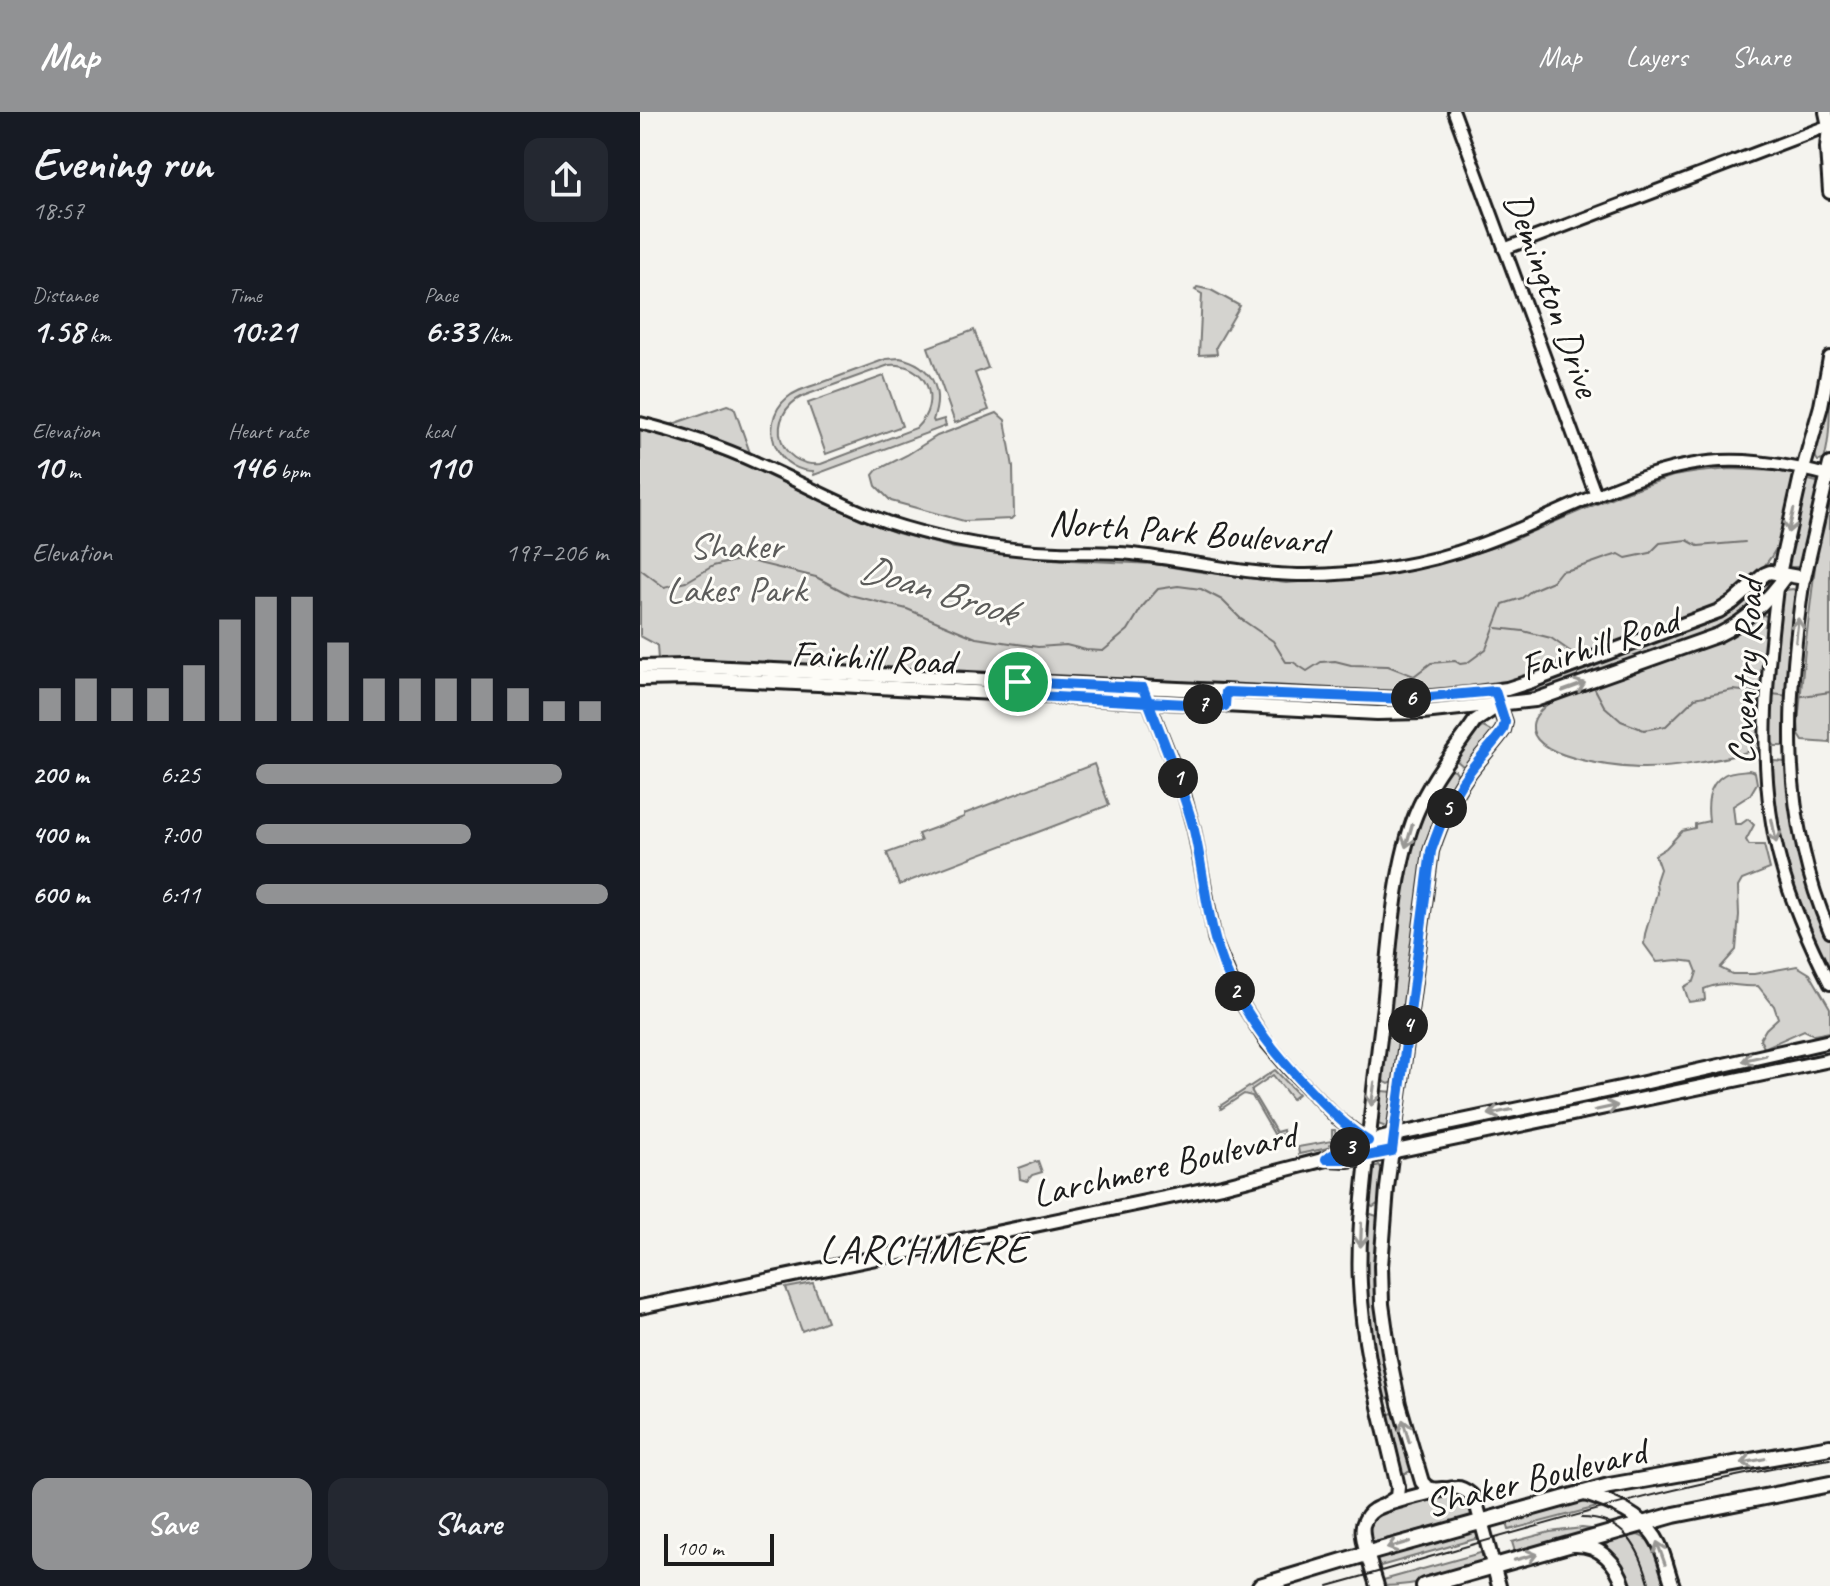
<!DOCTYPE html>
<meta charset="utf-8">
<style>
:root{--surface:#171b24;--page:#242831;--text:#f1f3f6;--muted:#9ea1a6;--accent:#919294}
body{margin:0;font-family:Caveat,sans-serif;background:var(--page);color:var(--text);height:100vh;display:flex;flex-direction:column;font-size:30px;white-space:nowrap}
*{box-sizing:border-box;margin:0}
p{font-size:26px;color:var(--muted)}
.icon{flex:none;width:44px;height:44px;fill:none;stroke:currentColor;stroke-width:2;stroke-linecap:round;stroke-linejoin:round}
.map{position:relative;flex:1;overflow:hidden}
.drawer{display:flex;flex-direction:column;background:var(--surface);width:640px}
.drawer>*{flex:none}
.scale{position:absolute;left:24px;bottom:20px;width:110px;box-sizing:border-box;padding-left:8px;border:4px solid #1c1c1c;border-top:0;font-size:22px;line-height:28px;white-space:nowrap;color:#1c1c1c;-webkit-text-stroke:6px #fdfcf7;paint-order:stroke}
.pin{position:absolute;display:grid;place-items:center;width:68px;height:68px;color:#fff;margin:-34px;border:4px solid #fff;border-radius:50%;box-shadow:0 2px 8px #0007}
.km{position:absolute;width:40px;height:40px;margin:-20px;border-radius:50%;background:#222;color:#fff;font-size:22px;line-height:40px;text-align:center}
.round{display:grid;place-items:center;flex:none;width:84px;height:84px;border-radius:16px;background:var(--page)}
.head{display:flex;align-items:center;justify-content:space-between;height:136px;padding:0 32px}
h1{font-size:44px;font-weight:800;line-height:60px}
.figures{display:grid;grid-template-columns:repeat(3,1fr);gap:12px;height:136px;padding:8px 32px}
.figures div{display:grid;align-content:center}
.figures b{font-size:34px;font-weight:800}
.figures small{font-size:22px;font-weight:400}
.figures p{font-size:22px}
.chart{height:224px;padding:16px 32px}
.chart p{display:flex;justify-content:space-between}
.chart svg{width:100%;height:144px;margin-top:8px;stroke:var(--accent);stroke-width:6}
.primary-button{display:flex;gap:16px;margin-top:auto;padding:16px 32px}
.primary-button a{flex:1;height:92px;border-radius:16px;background:var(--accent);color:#fff;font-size:32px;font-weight:800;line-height:92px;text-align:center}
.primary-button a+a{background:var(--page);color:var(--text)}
ul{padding:0 32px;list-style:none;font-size:26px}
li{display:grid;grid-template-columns:128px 96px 1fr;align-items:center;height:60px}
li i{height:20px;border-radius:10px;background:var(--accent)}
header{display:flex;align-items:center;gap:48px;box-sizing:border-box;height:112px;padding:0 40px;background:var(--accent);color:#fff}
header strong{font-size:38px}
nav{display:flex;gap:44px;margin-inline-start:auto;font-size:28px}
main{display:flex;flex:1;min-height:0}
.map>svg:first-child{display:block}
.green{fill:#d4d3cf;stroke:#787876;stroke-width:2;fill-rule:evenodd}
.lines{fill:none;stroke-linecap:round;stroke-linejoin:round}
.stream{stroke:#72716f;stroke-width:2}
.tertiary-casing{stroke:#1c1c1c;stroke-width:16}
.secondary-casing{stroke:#1c1c1c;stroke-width:18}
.primary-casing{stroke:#1c1c1c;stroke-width:20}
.tertiary{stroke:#fdfcf7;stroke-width:10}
.secondary{stroke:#fdfcf7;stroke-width:12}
.primary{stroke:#fdfcf7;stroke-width:14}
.tram{stroke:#1c1c1c;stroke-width:2}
.oneway{stroke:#989794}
.route-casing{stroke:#fff;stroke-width:16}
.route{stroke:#1a73e8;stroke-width:10}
.labels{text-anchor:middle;stroke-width:6;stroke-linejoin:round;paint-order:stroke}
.street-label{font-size:38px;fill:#1c1c1c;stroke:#fdfcf7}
.park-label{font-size:38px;fill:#5c5c5b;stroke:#fdfcf7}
.water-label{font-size:40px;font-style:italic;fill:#5c5c5a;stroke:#fdfcf7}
.neighbourhood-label{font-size:40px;letter-spacing:2px;fill:#1c1c1c;stroke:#fdfcf7}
</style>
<header>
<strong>Map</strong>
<nav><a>Map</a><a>Layers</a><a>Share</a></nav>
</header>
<main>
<section class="drawer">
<div class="head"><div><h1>Evening run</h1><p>18:57</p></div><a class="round"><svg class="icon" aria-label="share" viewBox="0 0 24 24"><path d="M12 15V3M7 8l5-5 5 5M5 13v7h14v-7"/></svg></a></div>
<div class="figures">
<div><p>Distance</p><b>1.58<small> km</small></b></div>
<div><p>Time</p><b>10:21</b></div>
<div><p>Pace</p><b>6:33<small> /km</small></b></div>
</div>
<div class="figures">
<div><p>Elevation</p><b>10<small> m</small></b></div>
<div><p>Heart rate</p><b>146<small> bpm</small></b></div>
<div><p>kcal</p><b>110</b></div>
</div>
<div class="chart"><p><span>Elevation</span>197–206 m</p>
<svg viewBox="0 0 160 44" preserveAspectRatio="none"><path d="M5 44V34M15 44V31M25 44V34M35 44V34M45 44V27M55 44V13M65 44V6M75 44V6M85 44V20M95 44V31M105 44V31M115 44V31M125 44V31M135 44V34M145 44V38M155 44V38"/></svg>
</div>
<ul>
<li><b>200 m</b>6:25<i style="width:87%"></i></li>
<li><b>400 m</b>7:00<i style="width:61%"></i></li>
<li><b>600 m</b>6:11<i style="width:100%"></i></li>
</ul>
<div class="primary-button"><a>Save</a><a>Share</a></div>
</section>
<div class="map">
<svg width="1190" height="1474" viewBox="0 0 1190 1474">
<rect width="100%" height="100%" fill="#f4f3ee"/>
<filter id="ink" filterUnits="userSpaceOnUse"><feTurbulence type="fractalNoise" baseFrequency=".0125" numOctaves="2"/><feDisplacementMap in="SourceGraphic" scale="16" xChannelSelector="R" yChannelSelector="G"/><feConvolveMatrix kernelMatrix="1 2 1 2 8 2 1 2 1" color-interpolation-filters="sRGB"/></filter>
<g filter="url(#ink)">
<!-- green -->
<g class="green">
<polygon points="557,175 571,178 600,194 576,235 577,242 559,243 562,182 555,178"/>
<polygon points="334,218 348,256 335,261 349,298 315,311 288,235"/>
<path d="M260 246C292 253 304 278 293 308L294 310 304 307 306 314 174 363 173 359C158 359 144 351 137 337 128 321 132 298 147 286 156 278 169 275 181 271 203 263 224 255 246 247ZM249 253C287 250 303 290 276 316L181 352C137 356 124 303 163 284Z"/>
<polygon points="244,264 262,314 186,342 168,291"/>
<path d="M1190 278C1190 300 1190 328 1184 348L1178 349 1176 346 1175 341Z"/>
<path d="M87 293 93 295 95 298 116 358 220 407 257 421 314 436 410 447 514 452 555 459 646 471 737 464 801 451 861 433 980 382 1033 364 1059 360 1090 357 1135 359 1152 362 1157 365C1152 385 1149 408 1141 427 1130 453 1108 472 1087 490L883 566 864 572 816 579 774 583 573 575 18 548 17 533 0 524V318L10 320Z"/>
<polygon points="357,301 365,308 373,355 374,404 371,407 324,409 251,389 236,374 233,363 237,358 267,343 297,324"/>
<polygon points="1169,368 1181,371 1164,451 1160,455 1150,455 1148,446 1167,369"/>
<polygon points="1190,376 1190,631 1163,629 1159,623 1158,611 1165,537 1178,430"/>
<polygon points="1125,470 1130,475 1129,480 1087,514 908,581 867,585 916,567 934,558 1071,508 1122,471"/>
<polygon points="1153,477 1157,480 1158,487 1146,629 1142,634 1135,634 1131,629 1132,575 1141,482 1145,478"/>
<path d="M1123 503 1127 504 1130 509 1122 631 1120 635C1094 647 1028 657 999 656 976 655 889 646 893 613 894 603 904 595 911 589L1087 523Z"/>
<polygon points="844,585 847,588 746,598 691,593 694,589"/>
<polygon points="843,615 851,619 852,627 827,656 825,656 815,647 834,621"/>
<path d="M1134 649 1145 650 1147 655 1149 689 1154 716 1180 807 1190 828V864C1162 805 1142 751 1134 686 1132 674 1128 660 1134 649Z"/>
<polygon points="454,652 469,693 259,773 247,741 281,729 278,722 324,705 324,702"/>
<polygon points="809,657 815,658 820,666 797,711 758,968 749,972 741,968 759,793 767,742 780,702 804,659"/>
<path d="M1109 658 1115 660 1117 671 1110 683 1093 694 1095 712H1101L1108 707 1114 713 1106 728 1109 733H1124L1130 757 1102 768 1098 775 1099 803 1096 838 1080 856 1092 862H1114L1157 854 1170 862 1190 896V920L1174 923 1164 918 1124 936 1120 927 1126 917 1138 906 1134 894 1118 874C1095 876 1088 867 1064 877L1065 888 1049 890 1044 875 1054 869 1057 860 1053 850 1038 848 1017 850 1004 832 1005 822 1017 781 1016 769 1020 757 1015 743 1026 736 1042 719 1055 716V712L1069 709C1067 693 1067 673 1084 663 1090 659 1102 659 1109 658Z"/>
<polygon points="1190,934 1190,946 1007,982 1006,975"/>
<polygon points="635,958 658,982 652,987 633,963 611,978 636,1020 643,1018 644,1023 634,1022 612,984 604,982 581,997 580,994"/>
<polygon points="993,978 995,982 994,985 770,1030 770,1025"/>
<polygon points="741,979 755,980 751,1013 746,1015 738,1012 735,1007 738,981"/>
<polygon points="692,1018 695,1018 696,1025 688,1036 659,1042 658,1035 692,1029"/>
<polygon points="398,1049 402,1060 392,1063 387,1069 380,1067 379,1056"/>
<polygon points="739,1053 743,1059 739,1091 733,1095 729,1093 728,1089 731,1059 732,1056"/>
<polygon points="731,1102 737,1104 738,1107 736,1153 751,1280 750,1285 745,1288 739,1283 725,1184 725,1107"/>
<polygon points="173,1171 187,1209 162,1219 146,1176"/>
<polygon points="752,1301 757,1305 772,1359 761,1362 747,1304"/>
<path d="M806 1382C824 1382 831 1385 835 1403L731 1431C726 1417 730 1408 742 1400Z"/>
<polygon points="932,1390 942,1390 961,1394 869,1418 866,1407"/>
<polygon points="834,1416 839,1418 842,1425 737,1455 735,1449 736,1446"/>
<polygon points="942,1416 960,1418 876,1443 872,1430 910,1420"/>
<path d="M998 1423C1018 1429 1022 1456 1027 1474H988L982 1455 965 1435 968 1430Z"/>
<path d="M847 1439V1448C821 1464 772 1474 742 1474L740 1469Z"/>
</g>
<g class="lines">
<!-- stream -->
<g class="stream">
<path d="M0 457 24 475 46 470 73 454 102 447 176 465 210 483 267 497 336 526 398 535 426 533 446 538 463 539 488 518 502 495 518 477 538 474 561 477 582 488 601 507 633 529 646 550H653L667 559 681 550 695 549 711 553 748 554 774 564 791 551 815 549 820 552 827 551 846 537 863 492 882 486 892 478 913 469 921 459C941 457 959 447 979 442L986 446 1010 441 1020 431 1047 428 1058 434 1105 430"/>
<polyline points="857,516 883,519 911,526 934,542"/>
<polyline points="955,577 964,594 981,609 1004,618 1026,614 1055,586 1093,578 1122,581"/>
<polyline points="1132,582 1149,584"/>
<polyline points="1156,585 1190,580"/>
</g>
<defs>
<g id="tertiary">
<polyline points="814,0 956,384"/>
<polyline points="864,137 1190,13"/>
<path d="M0 311C40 321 80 334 117 351 161 370 202 394 247 410 302 428 360 438 418 440 442 441 467 439 492 442 547 448 602 462 658 463 718 464 784 453 841 432 918 405 996 354 1080 349 1118 347 1154 354 1190 364"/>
<path d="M1164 466C1146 588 1140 705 1190 820"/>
<path d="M1137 476C1126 567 1116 662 1141 752 1152 794 1170 833 1190 872"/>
<polyline points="507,586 542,675 554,718 575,829 599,887 627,931 651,959 696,1005 728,1029 752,1039"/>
</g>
<g id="secondary">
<polyline points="1186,0 1189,14 1187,36 1190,80"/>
<polyline points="1139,462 1160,368 1181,294 1190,246"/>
<polyline points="0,555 46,554 733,586 768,587 830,582 867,577 892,569 1079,499 1093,490 1125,462 1130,460 1164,466 1190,352"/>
<path d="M0 567 50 566 199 573 737 601 783 600 895 588 1078 523C1106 509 1128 489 1146 463"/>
<polyline points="687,1047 707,1048 727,1045 1190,948"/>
<polyline points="0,1195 582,1074 686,1047 709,1035 755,1023 999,972 1190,929"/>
<path d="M803 1377C794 1378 788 1378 782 1370L759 1292 750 1248 742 1192 741 1154 747 1076 791 739C800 712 810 687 827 663 838 647 852 634 863 618L865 610 857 588"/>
<path d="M942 1381C970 1390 1005 1403 1019 1432 1025 1445 1028 1460 1033 1474"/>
<path d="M746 1392 757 1385 758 1375C743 1308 723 1242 720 1172 718 1134 722 1095 726 1057 731 1002 737 948 744 894 750 835 754 756 776 702 789 670 811 643 831 615L835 609 856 595"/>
<path d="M934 1433C960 1432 977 1451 984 1474"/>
<path d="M737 1474C733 1459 720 1427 723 1413 725 1407 729 1401 734 1398 742 1392 811 1374 819 1376 826 1378 831 1382 835 1387L859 1474"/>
</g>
<g id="primary">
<polyline points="620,1474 736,1439 969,1374 1190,1335"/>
<polyline points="784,1474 1034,1403 1190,1372"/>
</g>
</defs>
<!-- tertiary casing -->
<use href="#tertiary" class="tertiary-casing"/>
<!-- secondary casing -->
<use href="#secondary" class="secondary-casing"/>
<!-- primary casing -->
<use href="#primary" class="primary-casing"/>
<!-- tertiary -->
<use href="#tertiary" class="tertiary"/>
<!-- secondary -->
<use href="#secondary" class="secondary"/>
<!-- primary -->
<use href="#primary" class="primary"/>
<!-- tram -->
<g class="tram">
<path d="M941 1406C985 1406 1000 1436 1010 1474"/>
<path d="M688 1474C854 1428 1019 1373 1190 1347"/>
</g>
</g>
<!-- one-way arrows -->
<defs><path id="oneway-shaft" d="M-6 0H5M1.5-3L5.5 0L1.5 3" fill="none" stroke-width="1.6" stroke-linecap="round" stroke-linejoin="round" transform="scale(2)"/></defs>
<g class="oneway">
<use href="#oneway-shaft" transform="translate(1151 409) rotate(103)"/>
<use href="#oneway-shaft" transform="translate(1157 518) rotate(-84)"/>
<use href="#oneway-shaft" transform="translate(934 575) rotate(-20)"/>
<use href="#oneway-shaft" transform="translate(1134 719) rotate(79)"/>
<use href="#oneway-shaft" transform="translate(769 724) rotate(106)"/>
<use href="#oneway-shaft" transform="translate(1114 946) rotate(167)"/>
<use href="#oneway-shaft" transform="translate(733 982) rotate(98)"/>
<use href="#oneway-shaft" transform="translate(966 996) rotate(-12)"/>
<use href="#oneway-shaft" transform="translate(860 1000) rotate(168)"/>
<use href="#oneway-shaft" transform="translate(721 1123) rotate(92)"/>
<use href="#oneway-shaft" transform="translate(766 1319) rotate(-106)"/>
<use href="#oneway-shaft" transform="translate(1113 1349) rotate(169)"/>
<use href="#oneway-shaft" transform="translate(758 1433) rotate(164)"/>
<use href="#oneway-shaft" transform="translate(1021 1441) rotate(-110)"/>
<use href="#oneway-shaft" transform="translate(886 1445) rotate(-15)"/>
</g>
</g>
<g class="lines" filter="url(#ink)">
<defs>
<path id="route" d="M378 570 503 576C520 622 540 667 553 714 563 754 565 795 577 834 595 893 631 938 673 981 690 999 707 1016 728 1029L700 1038 686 1047H712L752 1039 791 739C800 712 810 687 827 663 838 647 852 634 863 618L865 610 855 579 768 587 586 580 585 594 508 590 378 583V570"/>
</defs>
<!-- route casing -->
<use href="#route" class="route-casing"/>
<!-- route -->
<use href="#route" class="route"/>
</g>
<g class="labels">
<!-- street labels -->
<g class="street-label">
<text transform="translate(913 182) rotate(70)" y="13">Demington Drive</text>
<text transform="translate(548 419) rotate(4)" y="13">North Park Boulevard</text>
<text transform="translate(959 531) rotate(-18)" y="13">Fairhill Road</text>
<text transform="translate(233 545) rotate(3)" y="13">Fairhill Road</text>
<text transform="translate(1105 560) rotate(-87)" y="13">Coventry Road</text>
<text transform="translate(524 1052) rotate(-13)" y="13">Larchmere Boulevard</text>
<text transform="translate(895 1365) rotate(-14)" y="13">Shaker Boulevard</text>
</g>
<!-- park labels -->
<g class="park-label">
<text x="96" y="446">Shaker<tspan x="96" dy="44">Lakes Park</tspan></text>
</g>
<!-- water labels -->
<g class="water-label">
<text transform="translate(298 477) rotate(17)" y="14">Doan Brook</text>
</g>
<!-- neighbourhood labels -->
<g class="neighbourhood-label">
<text x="284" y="1150">LARCHMERE</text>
</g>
</g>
</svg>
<div class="scale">100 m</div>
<div class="pin" style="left:378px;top:570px;background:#1e9e55"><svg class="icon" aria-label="arrive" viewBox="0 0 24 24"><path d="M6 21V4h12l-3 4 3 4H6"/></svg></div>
<b class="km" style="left:538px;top:666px">1</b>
<b class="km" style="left:595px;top:879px">2</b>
<b class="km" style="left:710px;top:1035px">3</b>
<b class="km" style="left:768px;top:913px">4</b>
<b class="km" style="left:807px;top:696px">5</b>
<b class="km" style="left:771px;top:586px">6</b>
<b class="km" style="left:563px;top:592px">7</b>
</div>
</main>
